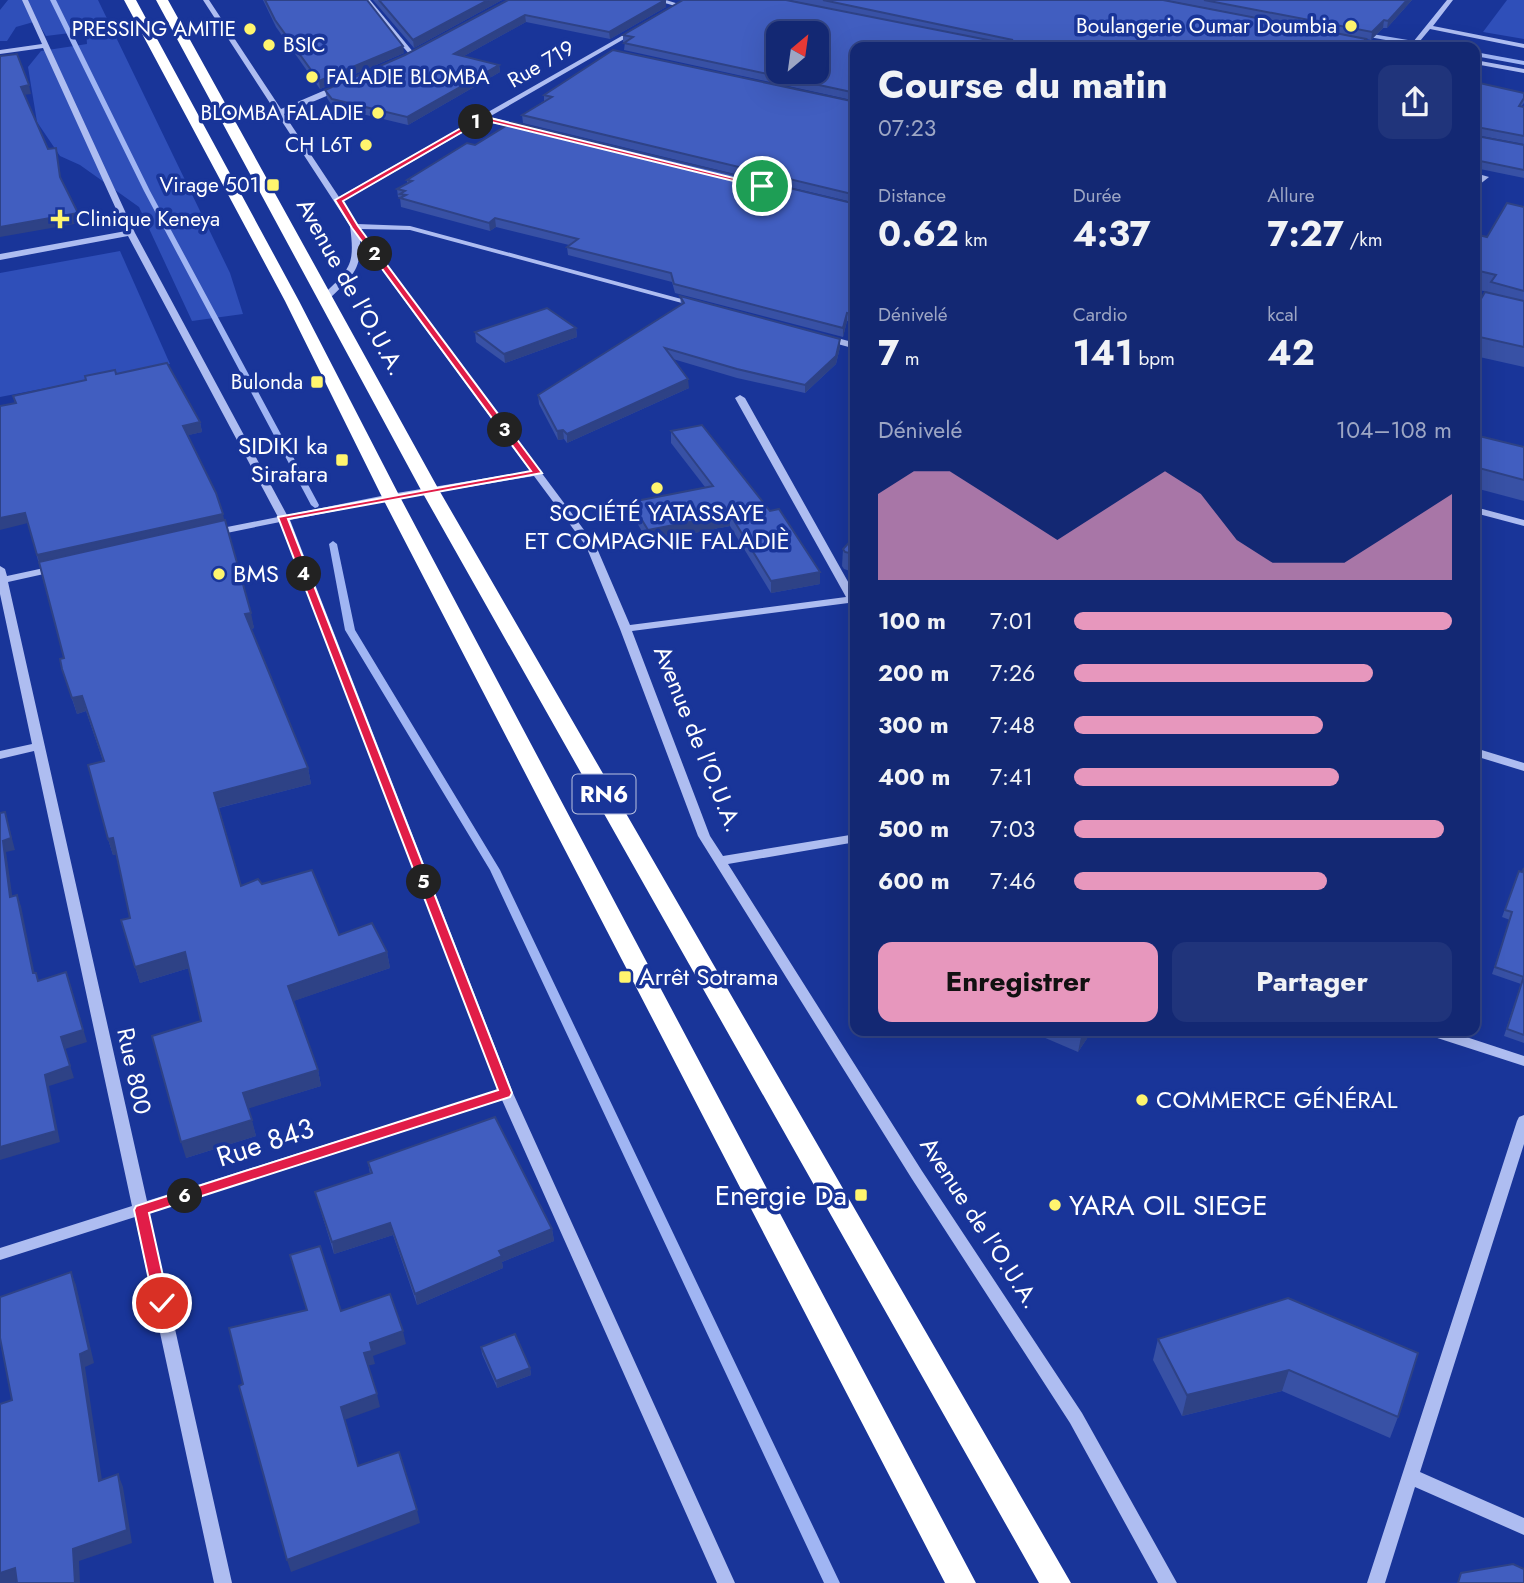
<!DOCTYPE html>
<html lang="fr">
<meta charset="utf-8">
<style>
:root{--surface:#132873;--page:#20347b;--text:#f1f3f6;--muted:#9da6c4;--line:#324485;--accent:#e797bd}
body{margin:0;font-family:Jost,sans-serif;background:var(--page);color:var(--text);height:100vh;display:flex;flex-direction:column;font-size:26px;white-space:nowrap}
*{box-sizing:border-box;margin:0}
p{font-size:23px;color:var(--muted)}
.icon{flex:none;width:38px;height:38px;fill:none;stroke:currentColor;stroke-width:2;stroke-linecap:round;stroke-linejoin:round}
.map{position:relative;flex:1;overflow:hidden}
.panel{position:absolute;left:850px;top:42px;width:630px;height:994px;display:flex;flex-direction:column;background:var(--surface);border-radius:14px;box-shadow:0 7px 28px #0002,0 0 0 2px var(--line)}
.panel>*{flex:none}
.needle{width:46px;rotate:29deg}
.tools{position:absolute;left:766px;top:21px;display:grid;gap:14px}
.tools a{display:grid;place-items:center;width:63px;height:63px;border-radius:14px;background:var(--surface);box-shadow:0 7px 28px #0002,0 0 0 2px var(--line);font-size:35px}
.pin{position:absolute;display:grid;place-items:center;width:60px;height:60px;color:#fff;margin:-30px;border:4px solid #fff;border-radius:50%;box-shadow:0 2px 7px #0007}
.km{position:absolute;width:35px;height:35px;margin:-18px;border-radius:50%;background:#222;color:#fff;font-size:19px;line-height:35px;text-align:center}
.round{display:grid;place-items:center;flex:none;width:74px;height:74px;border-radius:14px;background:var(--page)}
.overview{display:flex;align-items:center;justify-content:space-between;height:119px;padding:0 28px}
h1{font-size:38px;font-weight:700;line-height:52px}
.figures{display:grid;grid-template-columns:repeat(3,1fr);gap:10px;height:119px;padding:7px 28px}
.figures div{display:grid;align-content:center}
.figures b{font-size:35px;font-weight:700}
.figures small{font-size:19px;font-weight:400}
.figures p{font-size:19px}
.chart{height:196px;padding:14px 28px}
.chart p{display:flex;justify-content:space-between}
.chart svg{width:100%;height:126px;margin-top:7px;fill:var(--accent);opacity:.7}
.cta{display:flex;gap:14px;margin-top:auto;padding:14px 28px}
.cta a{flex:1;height:80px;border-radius:14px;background:var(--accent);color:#111;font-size:28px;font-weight:700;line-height:80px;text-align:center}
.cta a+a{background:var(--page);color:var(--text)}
ul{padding:0 28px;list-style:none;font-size:23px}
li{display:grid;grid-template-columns:112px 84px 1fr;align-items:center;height:52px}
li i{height:18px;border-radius:9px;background:var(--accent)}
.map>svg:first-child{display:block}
.green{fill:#2f4fb9}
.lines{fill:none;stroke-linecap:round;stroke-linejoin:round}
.stream{fill:#a0b5f3;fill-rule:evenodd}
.minor{fill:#aebdf1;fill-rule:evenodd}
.highway{fill:#fff;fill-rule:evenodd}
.wall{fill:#3851a5}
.shaded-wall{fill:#2e4286}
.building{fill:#415ec0;stroke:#2e4286;stroke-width:2;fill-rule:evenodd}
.route{fill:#e11d48;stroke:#fff;stroke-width:2}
.poi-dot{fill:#fff56e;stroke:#193599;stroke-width:2.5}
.labels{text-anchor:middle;stroke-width:7;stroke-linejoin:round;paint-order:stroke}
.far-poi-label{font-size:21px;fill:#fff;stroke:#193599;text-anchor:end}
.far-street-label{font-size:21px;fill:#fff;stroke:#193599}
.shield{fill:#193599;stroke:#bac2e0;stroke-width:2}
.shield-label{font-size:23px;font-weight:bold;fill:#fff}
.street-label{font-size:24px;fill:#fff;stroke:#193599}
.poi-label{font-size:24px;fill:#fff;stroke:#193599;text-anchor:start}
.near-street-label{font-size:28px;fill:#fff;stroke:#193599}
.near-poi-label{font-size:28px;fill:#fff;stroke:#193599;text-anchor:end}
</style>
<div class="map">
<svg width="1524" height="1583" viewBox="0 0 1524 1583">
<rect width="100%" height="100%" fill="#193599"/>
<!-- green -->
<g class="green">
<polygon points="8,0 98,0 230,273 243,314 192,321 139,207 80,165 60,156 37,122 28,67 41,51 87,44 86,31 46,36 37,21 16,27 7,41 0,41 0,10"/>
<polygon points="1507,0 1524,0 1524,39 1483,32"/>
<polygon points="120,251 170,364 0,397 0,273"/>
</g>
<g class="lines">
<!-- stream -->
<g class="stream">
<polygon points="50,0 56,0 150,191 319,505 318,507 315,508 311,505 144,191"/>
<polygon points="1360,32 1408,40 1411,42 1408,44 1358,35 1357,34"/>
<polygon points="1475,52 1524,61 1524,65 1475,56"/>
<polygon points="333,541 337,544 355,630 500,870 840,1583 824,1583 490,870 345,630 329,544"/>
</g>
<!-- minor -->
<g class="minor">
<path d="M22 0H28L135 233 287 515 391 494 530 471 360 240C362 270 350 279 330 298H324V294C351 268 355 264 350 226L203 0H209L281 109 337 85H343V89L284 114 339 197 634 29H638V31L489 117 525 126V130L483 121 342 202 357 224 410 226 700 304 693 306 410 230 360 229 596 546 630 625 846 597 735 398 740 395 745 398 856 596V602L632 631 710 836 723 856 856 834V842L728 864 922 1171 1082 1413 1177 1583H1158L1070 1423 912 1179 698 836 620 629 586 546 534 476 391 500 290 520 513 1093 735 1583H717L502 1100 149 1213 232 1583H214L135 1217 0 1260V1248L132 1206 34 751 0 759V751L32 744 0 594V566L5 569 7 576 58 565 63 568 62 570 8 582 147 1201 498 1090 280 522 212 536 207 533 212 530 278 517 128 236 0 260V254L126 231 43 48 0 54V50L42 44Z"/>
<polygon points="363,0 370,0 414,53 414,55 410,55"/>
<polygon points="654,0 666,0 682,5 679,7"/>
<polygon points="1447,0 1453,0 1433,26 1524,44 1524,48 1430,29 1415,47 1409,47"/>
<polygon points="1351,38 1392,45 1395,47 1381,47 1349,41 1349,39"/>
<polygon points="1475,60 1524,69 1524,73 1475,64"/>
<polygon points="1482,175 1489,177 1475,188 1475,182"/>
<polygon points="826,335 856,343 856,349 823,340 822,338"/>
<polygon points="1475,507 1524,520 1524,526 1475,513"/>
<polygon points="1475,748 1524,763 1524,771 1475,756"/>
<polygon points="1426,1031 1448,1031 1524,1056 1524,1066 1428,1035"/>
<polygon points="1524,1115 1524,1144 1420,1472 1524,1518 1524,1535 1415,1487 1385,1583 1367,1583 1517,1121 1519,1117"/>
</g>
<!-- highway -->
<g class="highway">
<polygon points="124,0 136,0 299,301 400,497 976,1583 945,1583 382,497 285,301"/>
<polygon points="156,0 168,0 439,490 1071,1583 1039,1583 421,490"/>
</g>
</g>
<!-- wall -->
<g class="wall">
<polygon points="263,0 367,0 404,53 320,89 276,27"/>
<polygon points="373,0 502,0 414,48"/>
<polygon points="508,0 666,0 666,7 610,39 526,22 464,56 499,65 500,72 408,125 333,107 327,98 325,90 405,55"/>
<polygon points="789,0 1163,0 1365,46 856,47 856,101 624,50 625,42 623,42 623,35 832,9"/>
<polygon points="1166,0 1412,0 1387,28 1383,28 1371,40"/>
<polygon points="1475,82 1524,93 1524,103 1521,107 1524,107 1524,144 1476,135 1476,136 1524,145 1524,178 1475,168"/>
<polygon points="544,95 856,102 856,203 523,123 522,115 544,101"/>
<polygon points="475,145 856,204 856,323 847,321 843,337 675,293 672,282 568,255 567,247 569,245 496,227 490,231 401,207 400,198 401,198 398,197 397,189 407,184 407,180"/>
<polygon points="1524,207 1524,367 1475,356 1475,309 1488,292 1475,289 1475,234 1487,237"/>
<polygon points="680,296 840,339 840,347 836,364 805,393 737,378 673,359 689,388 567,443 564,439 558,440 539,404 538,395 681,305"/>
<polygon points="576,328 577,337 505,363 476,342 475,332"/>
<polygon points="116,374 200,422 202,432 188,435 224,520 254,628 251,629 308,768 311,784 219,808 241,886 262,884 339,935 387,952 390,968 293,1001 318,1070 321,1086 248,1108 256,1136 186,1158 201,1021 189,968 140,983 121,920 130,918 116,854 113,855 108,839 103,761 86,711 77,714 62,669 64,658 28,523 15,403 13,396"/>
<polygon points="671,431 820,584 771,593 730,526 648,542 632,514 631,502 705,487 671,443"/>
<polygon points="1475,435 1524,447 1524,501 1475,488"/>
<polygon points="856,535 856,573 844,569 842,566 843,549"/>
<polygon points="1524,868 1524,1043 1504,1036 1521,984 1492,974 1510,920 1502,917 1519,871 1522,872"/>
<polygon points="1029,1031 1092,1031 1078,1052"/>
<polygon points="368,1162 552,1229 554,1241 502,1262 503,1268 417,1305 393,1235 334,1254 315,1192 370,1174"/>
<polygon points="1288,1298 1398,1417 1390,1438 1282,1391 1182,1416 1153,1360 1158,1339"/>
<polygon points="481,1347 530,1368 531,1375 497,1388 482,1354"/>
</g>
<!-- shaded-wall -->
<g class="shaded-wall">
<polygon points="488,0 502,0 414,48 413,40"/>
<polygon points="666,0 666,7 610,39 609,32"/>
<polygon points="1407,0 1412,0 1387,28 1388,21"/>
<polygon points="525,15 526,22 455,61 454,54"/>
<polygon points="1384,20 1383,28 1371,40 1372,32"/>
<polygon points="1366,39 1365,46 1359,47"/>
<polygon points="403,46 404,53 320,89 319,81"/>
<polygon points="499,65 500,72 408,125 407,117"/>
<polygon points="29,85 31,94 23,95 21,87"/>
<polygon points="78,213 80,223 0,237 0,227"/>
<polygon points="495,218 496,227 490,231 489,223"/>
<polygon points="847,313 847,321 843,337 843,328"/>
<polygon points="576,328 577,337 505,363 504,354"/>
<polygon points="840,339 840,347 836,364 805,393 805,385"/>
<polygon points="688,379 689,388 567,443 567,434"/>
<polygon points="200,422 202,432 185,436 183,426"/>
<polygon points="563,430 564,439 558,440 557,431"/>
<polygon points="25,513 28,523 0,530 0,518"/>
<polygon points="223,514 225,524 40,566 37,555"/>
<polygon points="730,514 730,526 648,542 648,530"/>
<polygon points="820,572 820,584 771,593 771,581"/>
<polygon points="251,613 254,628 248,630 245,614"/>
<polygon points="82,696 86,711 77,714 72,698"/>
<polygon points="308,768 311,784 218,808 214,793"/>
<polygon points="5,812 15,850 6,852 14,908 10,897 3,841"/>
<polygon points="113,838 117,854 113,855 108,839"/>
<polygon points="17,895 21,906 37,985 33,973"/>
<polygon points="185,952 189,968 140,983 135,967"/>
<polygon points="387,952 390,968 291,1002 288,986"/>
<polygon points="70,984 87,1042 65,1049 74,1078 49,1086 60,1142 0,1160 0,1147 45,1075 61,1037"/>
<polygon points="1085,1031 1092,1031 1078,1052 1081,1037"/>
<polygon points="318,1070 321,1086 247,1109 243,1093"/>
<polygon points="252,1120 256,1136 186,1158 181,1142"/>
<polygon points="390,1223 393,1235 334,1254 332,1242"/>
<polygon points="552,1229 554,1241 502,1262 503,1268 417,1305 415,1294 499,1251"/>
<polygon points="71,1272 76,1285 94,1363 85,1367 104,1493 99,1481 80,1354"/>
<polygon points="403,1331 406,1344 373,1356 375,1364 367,1366 364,1353 370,1343"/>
<polygon points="530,1368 531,1375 497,1388 496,1381"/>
<polygon points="1289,1370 1282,1391 1182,1416 1187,1395"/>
<polygon points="377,1394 380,1407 344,1420 341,1407"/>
<polygon points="118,1474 123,1487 132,1543 79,1561 80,1583 75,1583 73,1549"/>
<polygon points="417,1510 420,1523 291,1572 287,1560"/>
<polygon points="15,1568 21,1581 15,1583 0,1583 0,1573"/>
</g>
<!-- building -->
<g class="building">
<polygon points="265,0 367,0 403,46 319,81 275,20"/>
<polygon points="379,0 488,0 413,40"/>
<polygon points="508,0 665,0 609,32 525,15 454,54 499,65 407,117 332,99 325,90 405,55"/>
<path d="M683 0H786L998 42 1013 40 823 0H1163L1366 39 1359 47H856V93L624 43 633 37 623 35ZM779 33H817V72H779Z"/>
<polygon points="1204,0 1407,0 1388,21 1384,20 1372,32"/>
<polygon points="613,50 856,102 856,195 522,115 552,97 544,95"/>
<polygon points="17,54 29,85 21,87 48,149 56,148 60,177 78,213 0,227 0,56"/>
<polygon points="1475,82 1524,93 1524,98 1519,106 1524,107 1524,136 1477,127 1475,129"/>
<polygon points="512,122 856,204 856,315 847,313 843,328 674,284 671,273 567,247 578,239 495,218 489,223 400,198 406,195 400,194 405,191 397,189 412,181 407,180 467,143 475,145"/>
<polygon points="1475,132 1476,136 1524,145 1524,170 1475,160"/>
<polygon points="1507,203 1524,207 1524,291 1491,282 1496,275 1475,270 1475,234 1487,237"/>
<polygon points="1485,292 1524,301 1524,347 1475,336 1475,309"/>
<polygon points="680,296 840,339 836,356 805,385 737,369 665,348 688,379 567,434 563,430 557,431 538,395 684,303"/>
<polygon points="547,308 576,328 504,354 475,332"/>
<polygon points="167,363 200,422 183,426 216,493 223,514 37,555 25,513 0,518 0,406 16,403 13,396 86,380 85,376 115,370 116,374"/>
<polygon points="702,425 770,511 779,509 820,572 771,581 730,514 648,530 631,502 713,486 671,431"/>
<polygon points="1475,435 1524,447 1524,480 1475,467"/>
<polygon points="225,520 251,613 245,614 308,768 214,793 241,886 258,879 262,884 312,870 339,935 372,923 387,952 288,986 318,1070 243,1093 252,1120 181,1142 152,1036 201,1021 185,952 135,967 121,920 130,918 113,838 108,839 88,765 104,761 82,696 72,698 62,669 60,659 64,658 39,562"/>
<polygon points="856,535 856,555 845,552 843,549"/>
<polygon points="5,812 11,838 3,841 10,897 17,895 33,973 36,973 38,981 66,972 83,1030 61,1037 70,1066 45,1075 56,1131 0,1147 0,813"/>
<polygon points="1524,868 1524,977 1495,967 1512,912 1505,910 1519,871 1522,872"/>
<polygon points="1523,979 1524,980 1524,1035 1507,1029"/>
<polygon points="1066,1031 1085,1031 1081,1037"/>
<polygon points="495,1117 552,1229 499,1251 502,1256 415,1294 390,1223 332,1242 315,1192 372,1173 368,1162"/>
<polygon points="320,1246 341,1311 390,1294 403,1331 370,1343 372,1351 364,1353 377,1394 341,1407 358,1466 399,1452 417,1510 287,1560 239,1386 243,1384 229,1328 307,1310 290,1255"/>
<polygon points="71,1272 89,1350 80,1354 99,1481 118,1474 127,1530 73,1549 75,1583 17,1583 15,1568 0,1573 0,1404 12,1400 0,1338 0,1297"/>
<polygon points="1288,1298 1418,1353 1398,1417 1289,1370 1187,1395 1158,1339"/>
<polygon points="515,1334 530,1368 496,1381 481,1347"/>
<polygon points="1513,1564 1524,1569 1524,1583 1458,1583 1461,1573"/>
</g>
<!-- route -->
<polygon class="route" points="482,116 766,186 762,188 483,120 343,201 358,226 542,473 288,519 512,1093 510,1097 149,1213 169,1303 162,1309 154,1303 134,1210 136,1206 498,1090 278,517 531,471 352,228 335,200"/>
<!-- markers -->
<g class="poi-dot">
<circle cx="1351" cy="26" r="7"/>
<circle cx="250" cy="29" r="7"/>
<circle cx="269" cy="45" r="7"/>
<circle cx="312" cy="77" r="7"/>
<circle cx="378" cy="113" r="7"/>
<circle cx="366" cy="145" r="7"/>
<rect x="266" y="178" width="14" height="14" rx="3.5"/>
<path d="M56.5 208.5h7v7h7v7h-7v7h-7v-7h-7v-7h7z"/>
<rect x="310" y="375" width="14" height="14" rx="3.5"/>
<rect x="335" y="453" width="14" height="14" rx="3.5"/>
<circle cx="657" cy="488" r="7"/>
<circle cx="219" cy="574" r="7"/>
<rect x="618" y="970" width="14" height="14" rx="3.5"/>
<circle cx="1142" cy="1100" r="7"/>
<rect x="854" y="1188" width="14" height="14" rx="3.5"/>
<circle cx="1055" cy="1205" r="7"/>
</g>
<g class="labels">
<!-- far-poi labels -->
<g class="far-poi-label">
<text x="1337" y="33">Boulangerie Oumar Doumbia</text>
<text x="236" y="36">PRESSING AMITIE</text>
<text x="283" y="52" text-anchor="start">BSIC</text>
<text x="326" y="84" text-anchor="start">FALADIE BLOMBA</text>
<text x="364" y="120">BLOMBA FALADIE</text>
<text x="352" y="152">CH L6T</text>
<text x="259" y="192">Virage 501</text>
<text x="76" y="226" text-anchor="start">Clinique Keneya</text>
<text x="303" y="389">Bulonda</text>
</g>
<!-- far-street labels -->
<g class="far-street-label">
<text transform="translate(541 64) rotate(-30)" y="7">Rue 719</text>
</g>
<!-- shield labels -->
<rect class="shield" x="572.5" y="774.5" width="63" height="39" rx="5"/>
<g class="shield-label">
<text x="604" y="802">RN6</text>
</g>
<!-- street labels -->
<g class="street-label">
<text transform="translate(351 287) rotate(61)" y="8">Avenue de l'O.U.A.</text>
<text transform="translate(698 739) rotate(68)" y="8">Avenue de l'O.U.A.</text>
<text transform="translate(134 1071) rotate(78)" y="8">Rue 800</text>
<text transform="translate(980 1223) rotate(57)" y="8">Avenue de l'O.U.A.</text>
</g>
<!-- poi labels -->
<g class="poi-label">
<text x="328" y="454" text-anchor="end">SIDIKI ka<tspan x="328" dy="28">Sirafara</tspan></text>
<text x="657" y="521" text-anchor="middle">SOCIÉTÉ YATASSAYE<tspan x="657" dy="28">ET COMPAGNIE FALADIÈ</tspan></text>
<text x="233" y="582">BMS</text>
<text x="639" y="985">Arrêt Sotrama</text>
<text x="1156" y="1108">COMMERCE GÉNÉRAL</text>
</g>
<!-- near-street labels -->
<g class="near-street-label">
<text transform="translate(265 1142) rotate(-18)" y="10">Rue 843</text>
</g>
<!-- near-poi labels -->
<g class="near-poi-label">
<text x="847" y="1205">Energie Da</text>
<text x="1069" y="1215" text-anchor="start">YARA OIL SIEGE</text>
</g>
</g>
</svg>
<div class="tools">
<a><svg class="needle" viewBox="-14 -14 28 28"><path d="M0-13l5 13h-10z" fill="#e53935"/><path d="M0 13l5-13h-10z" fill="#9da6c4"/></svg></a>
</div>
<div class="pin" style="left:762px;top:186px;background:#1e9e55"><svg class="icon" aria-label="arrive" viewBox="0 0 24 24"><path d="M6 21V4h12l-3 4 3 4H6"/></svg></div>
<div class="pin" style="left:162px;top:1303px;background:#d93025"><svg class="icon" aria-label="check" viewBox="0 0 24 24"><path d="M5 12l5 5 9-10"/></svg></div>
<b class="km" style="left:476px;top:122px">1</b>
<b class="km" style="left:375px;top:254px">2</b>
<b class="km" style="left:505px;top:430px">3</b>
<b class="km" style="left:304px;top:574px">4</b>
<b class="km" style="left:424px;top:882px">5</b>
<b class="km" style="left:185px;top:1196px">6</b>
<section class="panel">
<div class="overview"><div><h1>Course du matin</h1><p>07:23</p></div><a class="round"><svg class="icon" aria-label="share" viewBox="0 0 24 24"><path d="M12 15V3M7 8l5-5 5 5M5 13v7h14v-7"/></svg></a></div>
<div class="figures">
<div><p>Distance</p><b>0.62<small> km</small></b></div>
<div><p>Durée</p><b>4:37</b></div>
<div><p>Allure</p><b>7:27<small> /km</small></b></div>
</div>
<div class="figures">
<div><p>Dénivelé</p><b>7<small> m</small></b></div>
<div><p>Cardio</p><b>141<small> bpm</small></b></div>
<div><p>kcal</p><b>42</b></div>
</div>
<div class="chart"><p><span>Dénivelé</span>104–108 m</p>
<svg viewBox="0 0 160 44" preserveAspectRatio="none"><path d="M0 44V14L10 6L20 6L30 14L40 22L50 30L60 22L70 14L80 6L90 14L100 30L110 38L120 38L130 38L140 30L150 22L160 14V44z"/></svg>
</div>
<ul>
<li><b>100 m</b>7:01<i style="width:100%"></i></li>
<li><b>200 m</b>7:26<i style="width:79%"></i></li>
<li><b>300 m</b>7:48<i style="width:66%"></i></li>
<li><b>400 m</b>7:41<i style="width:70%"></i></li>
<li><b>500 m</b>7:03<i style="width:98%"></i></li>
<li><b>600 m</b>7:46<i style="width:67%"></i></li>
</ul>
<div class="cta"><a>Enregistrer</a><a>Partager</a></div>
</section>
</div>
